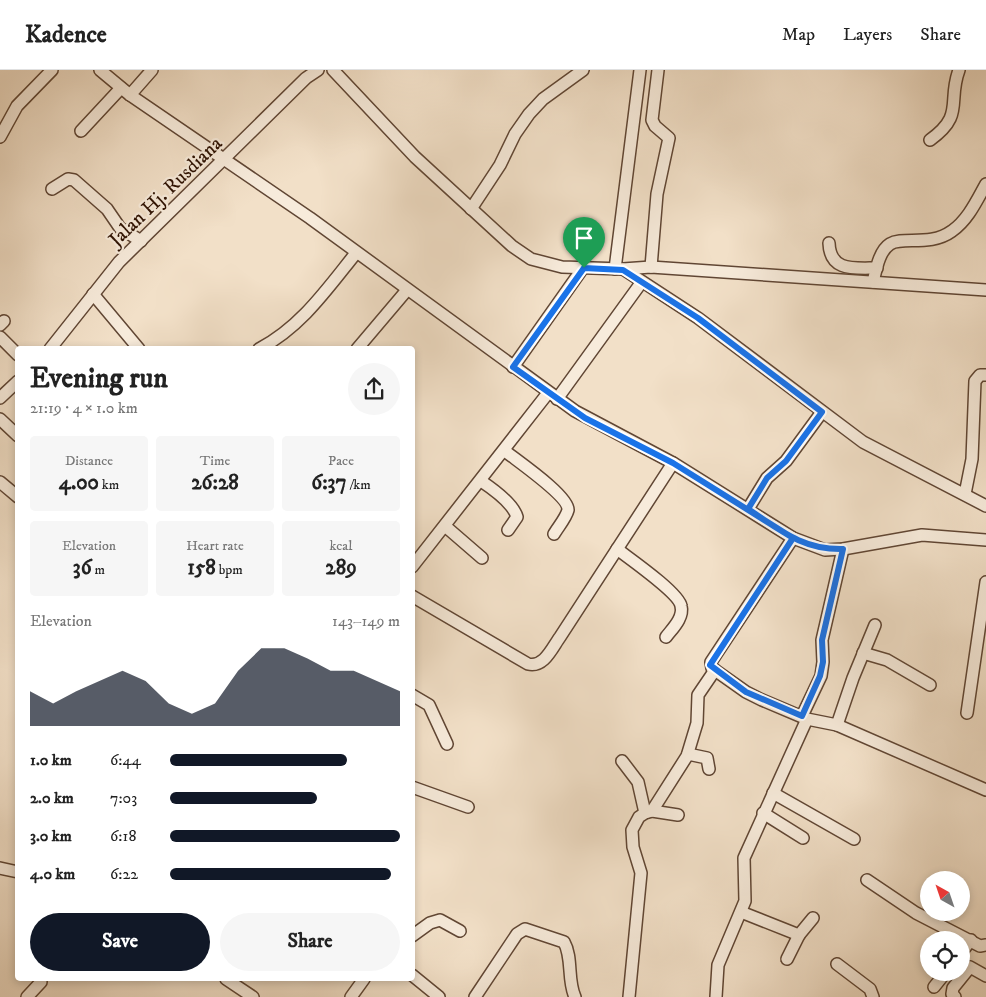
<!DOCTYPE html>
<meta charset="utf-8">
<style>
:root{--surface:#fff;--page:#f6f6f6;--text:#222;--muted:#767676;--line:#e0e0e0;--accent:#111827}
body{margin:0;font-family:"IM FELL DW Pica",serif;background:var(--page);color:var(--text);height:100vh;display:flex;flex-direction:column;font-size:19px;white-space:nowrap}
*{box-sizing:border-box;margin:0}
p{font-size:16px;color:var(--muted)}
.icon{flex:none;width:28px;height:28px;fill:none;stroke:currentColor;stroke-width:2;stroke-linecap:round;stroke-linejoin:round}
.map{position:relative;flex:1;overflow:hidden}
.drawer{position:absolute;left:15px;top:276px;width:400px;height:635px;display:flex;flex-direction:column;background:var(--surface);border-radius:5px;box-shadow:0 2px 8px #0003}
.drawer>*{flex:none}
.needle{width:32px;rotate:320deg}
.buttons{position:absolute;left:920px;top:801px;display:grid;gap:10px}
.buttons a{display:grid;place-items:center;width:50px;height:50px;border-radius:50%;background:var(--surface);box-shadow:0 2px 8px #0003;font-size:25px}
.pin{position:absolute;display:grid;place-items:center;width:42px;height:42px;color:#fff;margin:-51px -21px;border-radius:50% 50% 50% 0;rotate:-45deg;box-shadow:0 0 5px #0007}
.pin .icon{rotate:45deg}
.round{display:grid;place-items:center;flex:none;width:52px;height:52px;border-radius:26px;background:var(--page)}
.head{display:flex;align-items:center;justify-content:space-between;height:85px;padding:0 15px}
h1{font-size:28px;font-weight:800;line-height:38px}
.metrics{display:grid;grid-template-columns:repeat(3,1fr);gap:8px;height:85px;padding:5px 15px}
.metrics div{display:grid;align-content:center;border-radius:5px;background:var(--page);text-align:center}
.metrics b{font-size:21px;font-weight:800}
.metrics small{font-size:14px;font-weight:400}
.metrics p{font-size:14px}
.chart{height:140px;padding:10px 15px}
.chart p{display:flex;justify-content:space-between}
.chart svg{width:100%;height:90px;margin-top:5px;fill:var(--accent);opacity:.7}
.button{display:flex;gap:10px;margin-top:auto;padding:10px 15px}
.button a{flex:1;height:58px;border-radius:30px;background:var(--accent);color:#fff;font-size:20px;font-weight:800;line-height:58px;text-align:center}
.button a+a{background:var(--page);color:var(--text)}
ul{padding:0 15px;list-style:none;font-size:16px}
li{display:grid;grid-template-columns:80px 60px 1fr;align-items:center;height:38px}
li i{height:12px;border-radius:6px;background:var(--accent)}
header{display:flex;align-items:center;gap:30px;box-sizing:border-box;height:70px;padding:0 25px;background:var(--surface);border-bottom:1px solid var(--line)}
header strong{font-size:24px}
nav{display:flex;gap:28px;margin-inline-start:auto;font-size:18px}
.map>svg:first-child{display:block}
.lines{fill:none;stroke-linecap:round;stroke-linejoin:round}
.minor-casing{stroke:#604634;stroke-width:14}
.minor{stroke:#f7ebdb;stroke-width:11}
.route-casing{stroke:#fff;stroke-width:10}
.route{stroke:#1a73e8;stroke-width:6}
.labels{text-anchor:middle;stroke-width:4.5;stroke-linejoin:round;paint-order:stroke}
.street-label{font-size:20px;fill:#2f1303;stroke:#f7ebdb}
</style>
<header>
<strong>Kadence</strong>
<nav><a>Map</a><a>Layers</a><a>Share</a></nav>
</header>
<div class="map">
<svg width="986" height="927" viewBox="0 0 986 927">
<rect width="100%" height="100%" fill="#f2e0c8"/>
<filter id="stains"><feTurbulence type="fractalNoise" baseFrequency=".004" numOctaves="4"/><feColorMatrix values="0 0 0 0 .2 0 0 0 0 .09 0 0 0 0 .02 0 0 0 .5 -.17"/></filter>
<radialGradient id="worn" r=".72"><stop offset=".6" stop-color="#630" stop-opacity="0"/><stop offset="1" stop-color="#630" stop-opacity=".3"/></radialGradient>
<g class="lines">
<defs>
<g id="minor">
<polyline points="100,0 130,25 310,148 575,341 673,393 793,468 825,480 843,479 922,465 986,470"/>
<polyline points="333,0 415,87 512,176 531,189 562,197 623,199 651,197 986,220"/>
<polyline points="130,25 152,0"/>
<polyline points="81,61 121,18"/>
<polyline points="0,67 17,36 52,0"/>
<path d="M930 70C965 45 947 32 959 0"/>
<polyline points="52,119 68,109 74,110 107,139 120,158 141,171"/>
<polyline points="471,139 500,95 515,64 529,44 543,29 583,0"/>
<path d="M829 173C830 202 854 198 877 198"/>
<polyline points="651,197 657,124 669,68 655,56 652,50 658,0"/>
<polyline points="615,199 640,0"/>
<polyline points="623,199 698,248 863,372 986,436"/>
<path d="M873 212C876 200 879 181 890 174 903 166 930 177 952 161 968 150 977 130 986 114"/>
<polyline points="93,224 139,279"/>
<polyline points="0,255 4,251"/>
<polyline points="0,267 18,285"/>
<polyline points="50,279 119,192 306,8 318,0"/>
<path d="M259 279C301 257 327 219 356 183"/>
<polyline points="357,279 407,220"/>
<polyline points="513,297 583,198"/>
<polyline points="0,328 18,311"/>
<polyline points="557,329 641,213"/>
<polyline points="0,349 18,366"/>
<path d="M505 381C516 390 569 426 568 440 566 448 558 457 554 464"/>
<path d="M481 411C493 419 513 433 517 447L508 460"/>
<polyline points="0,412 18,427"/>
<polyline points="965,424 972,389 975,311 980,305 986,305"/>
<polyline points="748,439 767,408 786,391 822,342"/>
<polyline points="445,456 482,488"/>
<polyline points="793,468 711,592 712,598 746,622 762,630 807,649 837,655 986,720"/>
<path d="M617 479C630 489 679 523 681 536 684 548 672 559 666 567"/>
<polyline points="412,497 548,323"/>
<path d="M412 526 528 594C544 598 552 578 560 567L673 393"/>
<polyline points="863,583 887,590 930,615"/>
<polyline points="412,625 429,635 447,674"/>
<polyline points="967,643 986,512"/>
<polyline points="802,646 821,606 823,592 822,570 843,479"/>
<polyline points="837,655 853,608 875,555"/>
<polyline points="688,684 707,688 709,699"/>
<polyline points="622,691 638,712 645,743"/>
<polyline points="412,717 468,737"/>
<polyline points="773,723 854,769"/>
<polyline points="652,741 687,686 697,653 698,625 715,600"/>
<polyline points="763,743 803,768"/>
<polyline points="0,798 18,802"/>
<polyline points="867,810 916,843 980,876 986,875"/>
<polyline points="741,842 799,865 813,848"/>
<polyline points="412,866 430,853 440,850 460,861"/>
<polyline points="961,883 971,870"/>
<polyline points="787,889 799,865"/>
<polyline points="837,894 870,919 873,927"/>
<polyline points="412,905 439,927"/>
<polyline points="226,909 253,927"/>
<polyline points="934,917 946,902"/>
<polyline points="27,927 41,912"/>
<polyline points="351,927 364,909"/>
<path d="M475 927 517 864 525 859 564 872C573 888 567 910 575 927"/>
<polyline points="629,927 641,803 633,777 632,760 639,747 645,743 652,741 678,745"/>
<polyline points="716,927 718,895 745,831 744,788 807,649"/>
<polyline points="955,927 952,924 953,918 970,897 986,906"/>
</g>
</defs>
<!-- minor casing -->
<use href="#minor" class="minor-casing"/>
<!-- minor -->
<use href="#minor" class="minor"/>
</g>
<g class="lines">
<defs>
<path id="route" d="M584 198 513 297 585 348 673 393 793 468 710 595 746 622 802 646 820 606 823 592 822 570 843 479C803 480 780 460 748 439L767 408 786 391 822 342 698 248 623 200 584 198"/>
</defs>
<!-- route casing -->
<use href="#route" class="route-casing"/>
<!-- route -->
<use href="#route" class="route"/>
</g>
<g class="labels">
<!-- street labels -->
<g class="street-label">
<text transform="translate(165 121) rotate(-44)" y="7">Jalan Hj. Rusdiana</text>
</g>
</g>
<rect width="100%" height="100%" filter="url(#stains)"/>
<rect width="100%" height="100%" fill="url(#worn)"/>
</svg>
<div class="buttons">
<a><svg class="needle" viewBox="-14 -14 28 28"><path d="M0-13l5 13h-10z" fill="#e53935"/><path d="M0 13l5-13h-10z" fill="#767676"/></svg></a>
<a><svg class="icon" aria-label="locate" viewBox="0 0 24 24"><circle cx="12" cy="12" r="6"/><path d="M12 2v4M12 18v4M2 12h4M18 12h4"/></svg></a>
</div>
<div class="pin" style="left:584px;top:198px;background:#1e9e55"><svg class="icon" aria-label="arrive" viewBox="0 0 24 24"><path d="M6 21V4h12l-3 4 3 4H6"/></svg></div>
<section class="drawer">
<div class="head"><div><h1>Evening run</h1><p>21:19 · 4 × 1.0 km</p></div><a class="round"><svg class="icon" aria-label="share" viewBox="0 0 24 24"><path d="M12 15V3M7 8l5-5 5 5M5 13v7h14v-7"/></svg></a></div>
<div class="metrics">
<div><p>Distance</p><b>4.00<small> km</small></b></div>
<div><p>Time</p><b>26:28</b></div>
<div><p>Pace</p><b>6:37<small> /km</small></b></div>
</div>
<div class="metrics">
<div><p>Elevation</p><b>36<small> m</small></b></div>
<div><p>Heart rate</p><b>158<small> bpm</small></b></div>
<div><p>kcal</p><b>289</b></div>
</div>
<div class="chart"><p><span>Elevation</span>143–149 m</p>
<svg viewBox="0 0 160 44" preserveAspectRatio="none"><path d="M0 44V27L10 33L20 27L30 22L40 17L50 22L60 33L70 38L80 33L90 17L100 6L110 6L120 11L130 17L140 17L150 22L160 27V44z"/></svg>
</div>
<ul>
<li><b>1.0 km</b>6:44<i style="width:77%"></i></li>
<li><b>2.0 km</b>7:03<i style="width:64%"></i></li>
<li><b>3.0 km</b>6:18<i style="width:100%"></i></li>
<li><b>4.0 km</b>6:22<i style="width:96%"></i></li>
</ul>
<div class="button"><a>Save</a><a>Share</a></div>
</section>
</div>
